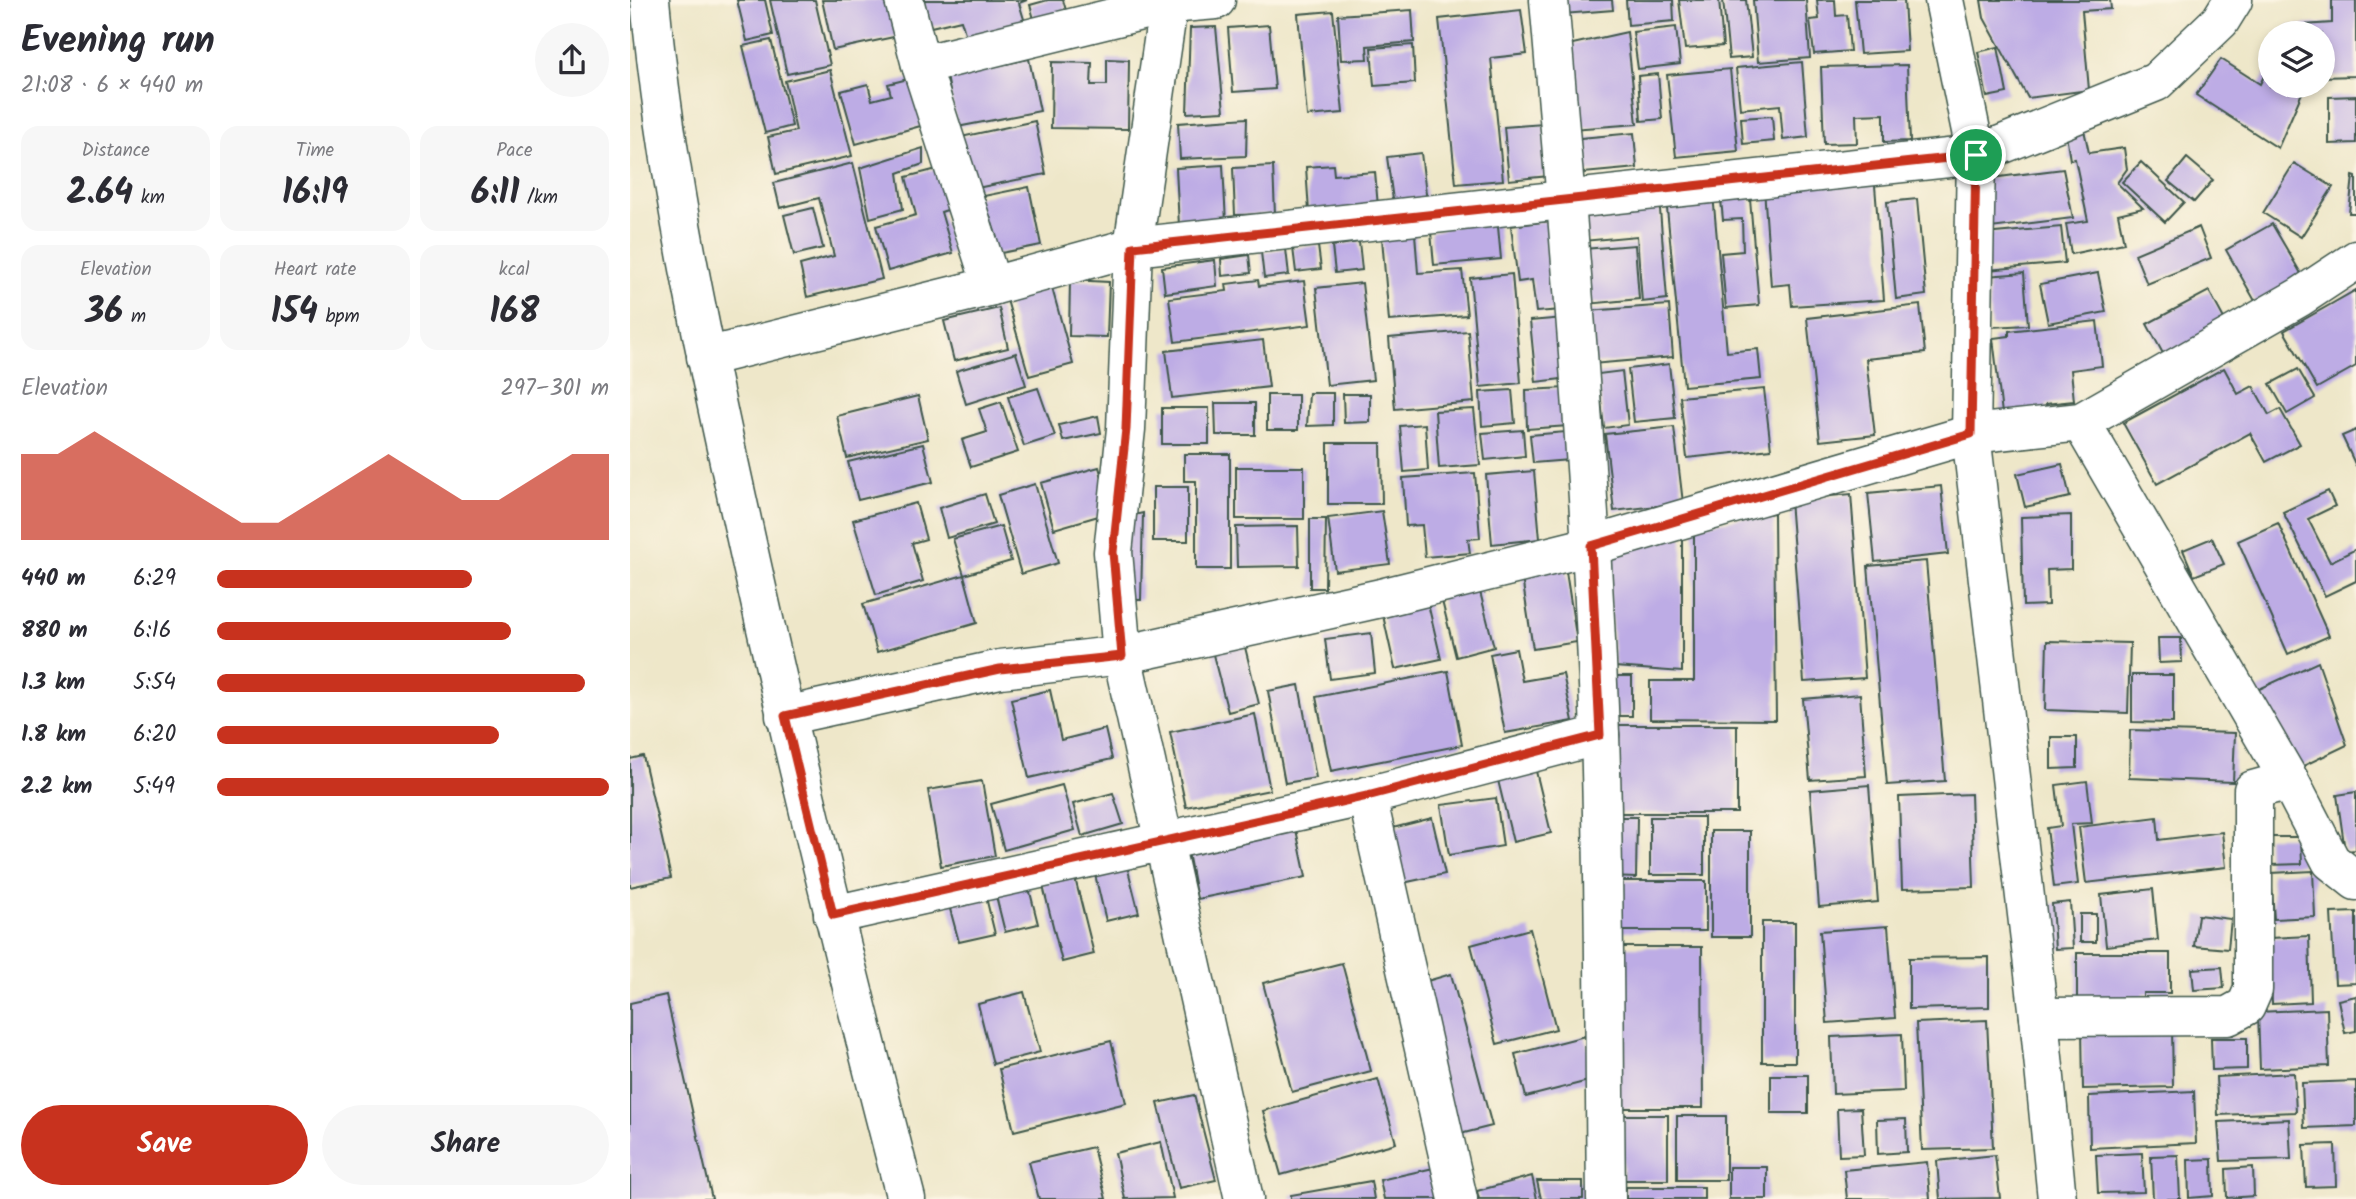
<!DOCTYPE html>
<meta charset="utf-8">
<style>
:root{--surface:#fff;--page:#f7f7f7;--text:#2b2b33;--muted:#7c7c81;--accent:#c8321e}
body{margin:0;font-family:Kalam,sans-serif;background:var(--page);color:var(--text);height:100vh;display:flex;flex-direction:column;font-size:26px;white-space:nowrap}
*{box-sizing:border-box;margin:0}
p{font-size:23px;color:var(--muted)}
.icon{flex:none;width:38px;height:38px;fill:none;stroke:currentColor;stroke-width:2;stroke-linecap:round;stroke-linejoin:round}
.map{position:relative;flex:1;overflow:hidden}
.panel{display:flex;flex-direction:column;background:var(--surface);width:630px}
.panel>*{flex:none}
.controls{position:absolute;left:1628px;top:21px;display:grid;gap:14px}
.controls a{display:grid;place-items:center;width:77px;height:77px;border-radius:50%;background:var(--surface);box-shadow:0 4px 10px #0003;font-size:35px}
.pin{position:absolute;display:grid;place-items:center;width:60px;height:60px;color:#fff;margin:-30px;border:4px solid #fff;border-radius:50%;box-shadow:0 2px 7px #0007}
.round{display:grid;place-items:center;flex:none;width:74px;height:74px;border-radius:37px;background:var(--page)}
.overview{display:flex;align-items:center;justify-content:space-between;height:119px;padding:0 21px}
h1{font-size:38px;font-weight:800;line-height:52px}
.metrics{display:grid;grid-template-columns:repeat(3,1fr);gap:10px;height:119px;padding:7px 21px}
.metrics div{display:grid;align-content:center;border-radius:18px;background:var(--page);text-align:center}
.metrics b{font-size:35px;font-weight:800}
.metrics small{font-size:19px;font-weight:400}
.metrics p{font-size:19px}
.chart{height:196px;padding:14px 21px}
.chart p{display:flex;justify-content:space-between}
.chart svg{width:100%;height:126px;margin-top:7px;fill:var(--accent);opacity:.7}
.action{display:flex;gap:14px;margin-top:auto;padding:14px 21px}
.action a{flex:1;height:80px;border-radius:42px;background:var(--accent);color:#fff;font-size:28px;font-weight:800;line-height:80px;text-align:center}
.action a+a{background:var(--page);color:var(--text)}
ul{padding:0 21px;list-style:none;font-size:23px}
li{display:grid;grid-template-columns:112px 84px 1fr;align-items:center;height:52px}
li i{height:18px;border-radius:9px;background:var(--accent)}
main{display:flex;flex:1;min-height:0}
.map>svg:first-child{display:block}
.building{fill:#bdace5}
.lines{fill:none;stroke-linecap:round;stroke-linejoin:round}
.street-casing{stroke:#3e564a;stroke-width:41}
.street{stroke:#fff;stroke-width:38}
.route-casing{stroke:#fff;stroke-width:14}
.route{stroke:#c8321e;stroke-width:9}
</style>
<main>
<section class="panel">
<div class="overview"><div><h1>Evening run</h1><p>21:08 · 6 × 440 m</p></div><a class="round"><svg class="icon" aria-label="share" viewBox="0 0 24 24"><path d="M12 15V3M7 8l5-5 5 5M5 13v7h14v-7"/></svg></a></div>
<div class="metrics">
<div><p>Distance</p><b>2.64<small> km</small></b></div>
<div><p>Time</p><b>16:19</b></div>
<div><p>Pace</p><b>6:11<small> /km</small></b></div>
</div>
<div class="metrics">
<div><p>Elevation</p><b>36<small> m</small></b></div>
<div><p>Heart rate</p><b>154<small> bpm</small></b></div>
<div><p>kcal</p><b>168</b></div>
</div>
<div class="chart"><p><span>Elevation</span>297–301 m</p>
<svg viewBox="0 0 160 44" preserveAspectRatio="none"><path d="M0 44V14L10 14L20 6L30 14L40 22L50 30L60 38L70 38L80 30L90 22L100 14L110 22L120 30L130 30L140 22L150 14L160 14V44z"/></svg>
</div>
<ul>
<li><b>440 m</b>6:29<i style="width:65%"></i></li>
<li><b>880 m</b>6:16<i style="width:75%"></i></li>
<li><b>1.3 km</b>5:54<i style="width:94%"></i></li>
<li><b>1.8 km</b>6:20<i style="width:72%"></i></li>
<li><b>2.2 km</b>5:49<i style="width:100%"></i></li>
</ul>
<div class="action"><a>Save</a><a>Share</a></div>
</section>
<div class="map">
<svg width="1726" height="1199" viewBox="0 0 1726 1199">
<rect width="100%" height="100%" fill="#fcf5e5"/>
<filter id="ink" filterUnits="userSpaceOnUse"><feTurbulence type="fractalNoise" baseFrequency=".0143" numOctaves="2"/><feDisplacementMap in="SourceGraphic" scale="14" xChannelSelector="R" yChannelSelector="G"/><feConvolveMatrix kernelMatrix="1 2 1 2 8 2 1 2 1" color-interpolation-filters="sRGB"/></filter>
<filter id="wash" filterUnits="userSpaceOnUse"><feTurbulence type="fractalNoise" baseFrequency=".00686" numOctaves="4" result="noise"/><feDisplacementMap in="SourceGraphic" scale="28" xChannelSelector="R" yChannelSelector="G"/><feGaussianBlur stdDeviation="1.57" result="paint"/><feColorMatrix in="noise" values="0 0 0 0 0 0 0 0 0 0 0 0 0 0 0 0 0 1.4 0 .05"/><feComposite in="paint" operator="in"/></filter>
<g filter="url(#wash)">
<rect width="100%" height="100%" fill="#eee7c9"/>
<g id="blocks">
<!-- building -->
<g class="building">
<polygon points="107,0 135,0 143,35 117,41"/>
<polygon points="140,0 185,0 200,65 157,74"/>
<polygon points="192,0 265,0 273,35 203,50"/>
<polygon points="293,0 397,0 389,3 397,29 339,46 331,20 301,27"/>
<polygon points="418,0 433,0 440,24 408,33 400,5"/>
<polygon points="932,0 982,0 983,10 933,14"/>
<polygon points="996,0 1043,0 1044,21 998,25"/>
<polygon points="1049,0 1089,0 1093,46 1055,49"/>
<polygon points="1093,0 1116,0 1122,57 1099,59"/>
<polygon points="1123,0 1176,0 1180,58 1128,62"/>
<polygon points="1187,0 1205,0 1206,16 1217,15 1220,51 1184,54 1180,20 1189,19"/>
<polygon points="1225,0 1274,0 1277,51 1230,54"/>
<polygon points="1351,0 1480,0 1481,9 1452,11 1459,90 1398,98 1354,18"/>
<polygon points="1702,0 1726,0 1726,76 1692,77 1692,33 1654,33 1658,26 1702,23"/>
<polygon points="782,10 784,42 737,46 738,59 711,60 708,15"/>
<polygon points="891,10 897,54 861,58 873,180 826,184 809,19"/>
<polygon points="703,11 713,113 677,116 668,14"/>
<polygon points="639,25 645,89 603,92 598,28"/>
<polygon points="586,27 594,111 557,113 560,28"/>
<polygon points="1046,27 1050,64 1008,69 1003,32"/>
<polygon points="997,32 1007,124 942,129 938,45"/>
<polygon points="141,40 162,126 135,133 113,46"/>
<polygon points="783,45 785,83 744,86 741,48"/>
<polygon points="1368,47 1377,93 1357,97 1348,52"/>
<polygon points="399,59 410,111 327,127 317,76"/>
<polygon points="477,59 499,60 498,129 421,128 422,62 462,63 461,85 477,85"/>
<polygon points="1591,59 1630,84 1640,64 1640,86 1675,86 1648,148 1566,95"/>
<polygon points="1172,62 1178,137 1153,140 1150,105 1110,109 1106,68"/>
<polygon points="1277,65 1280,141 1254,142 1254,114 1226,115 1227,143 1194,144 1191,67"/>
<polygon points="1100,69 1108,151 1046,157 1037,75"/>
<polygon points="200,70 222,156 146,174 138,137 166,131 155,81"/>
<polygon points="1028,74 1032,119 1011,121 1008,76"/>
<polygon points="282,78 294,125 226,144 211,91 238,84 242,100 261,95 258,84"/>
<polygon points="1726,96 1726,143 1699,144 1699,97"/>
<polygon points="1142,116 1144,141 1113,144 1111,118"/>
<polygon points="617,118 616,156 550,159 548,123"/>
<polygon points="405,121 416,174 342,189 331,137"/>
<polygon points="914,124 919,176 879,180 874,127"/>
<polygon points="1453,125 1459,153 1494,148 1497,169 1487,183 1513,208 1488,214 1494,243 1441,254 1436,224 1458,221 1445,159 1440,160 1435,129"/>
<polygon points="1004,133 1007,168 943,174 940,139"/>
<polygon points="293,148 293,164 268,173 273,209 240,218 230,168"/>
<polygon points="791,153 797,202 764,207 757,157"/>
<polygon points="1557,158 1583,180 1564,202 1538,181"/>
<polygon points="1511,162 1554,202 1535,222 1492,182"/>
<polygon points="223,163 252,279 177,297 170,265 204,256 189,198 150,208 144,183"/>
<polygon points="1664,163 1703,187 1671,237 1633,213"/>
<polygon points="593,165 596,223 549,226 546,168"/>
<polygon points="703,165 704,175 745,172 748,207 679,212 676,167"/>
<polygon points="643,166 645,214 605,215 603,168"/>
<polygon points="311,168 323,208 311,212 323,253 258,271 246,226 286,215 276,177"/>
<polygon points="1433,169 1443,218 1361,228 1353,179"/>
<polygon points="1244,173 1254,300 1162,306 1160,284 1141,286 1134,188"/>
<polygon points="1723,176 1726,177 1726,213 1719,213"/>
<polygon points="399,187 411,245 356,256 344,198"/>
<polygon points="1119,187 1129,305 1096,308 1091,253 1113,251 1112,219 1093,220 1090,189"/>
<polygon points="1083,194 1097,352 1128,349 1131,379 1054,386 1036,198"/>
<polygon points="1029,197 1037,299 1012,302 1007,236 953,241 950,203"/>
<polygon points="1287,199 1296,295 1266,299 1257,202"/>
<polygon points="183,208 193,248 164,255 154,215"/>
<polygon points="867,216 871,259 804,265 801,232"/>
<polygon points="920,221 932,310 906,312 902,280 888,282 881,226"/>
<polygon points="1642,224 1676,282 1629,308 1596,250"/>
<polygon points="1431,227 1435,263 1358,270 1354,234"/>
<polygon points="1569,227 1581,258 1517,284 1505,254"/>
<polygon points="785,234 788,273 832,270 837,315 759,321 752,238"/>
<polygon points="729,242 732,270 705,273 702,246"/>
<polygon points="1005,245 1009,299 957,304 953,249"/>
<polygon points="688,246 691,269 666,272 663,248"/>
<polygon points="656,249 659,275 634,278 631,252"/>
<polygon points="619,255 621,273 592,276 591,259"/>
<polygon points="585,260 587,286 535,293 532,267"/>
<polygon points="1394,273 1398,325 1361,327 1357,276"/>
<polygon points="1468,273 1476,312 1418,323 1410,284"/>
<polygon points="882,274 891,383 850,387 840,278"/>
<polygon points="440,280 479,282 477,337 439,336"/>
<polygon points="628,280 629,286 674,281 680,325 545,342 539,298 597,291 596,284"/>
<polygon points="732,283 743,380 697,385 686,288"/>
<polygon points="422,288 443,364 399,376 377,300"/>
<polygon points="1726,290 1726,366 1687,388 1654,331"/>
<polygon points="1579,291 1599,328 1537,361 1517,324"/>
<polygon points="1039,305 1043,357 962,364 958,311"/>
<polygon points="1290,305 1295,353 1236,359 1245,435 1190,441 1177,318"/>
<polygon points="369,308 378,348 324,361 314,321"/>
<polygon points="934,318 940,378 906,382 900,321"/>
<polygon points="1467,321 1472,366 1441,370 1444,401 1416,404 1418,417 1373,422 1363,338 1379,336 1379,331"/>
<polygon points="838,331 844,402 765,409 759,338"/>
<polygon points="633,340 639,387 542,398 536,351"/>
<polygon points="386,353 396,385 336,404 326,371"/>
<polygon points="1039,364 1045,418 1004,422 998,369"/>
<polygon points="1594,368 1608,394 1623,386 1639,415 1650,409 1670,444 1636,462 1620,433 1527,484 1493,423"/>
<polygon points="1668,369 1685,398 1657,414 1640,384"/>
<polygon points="992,371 998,425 974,428 968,374"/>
<polygon points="408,388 425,436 394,446 378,397"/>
<polygon points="937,388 938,426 897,429 896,390"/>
<polygon points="1134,389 1141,449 1057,458 1050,397"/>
<polygon points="882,390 885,423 852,426 850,392"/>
<polygon points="679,393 703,393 703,425 677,426"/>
<polygon points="713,394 740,394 740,422 714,423"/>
<rect x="637" y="395" width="31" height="35"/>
<polygon points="288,396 298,439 217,458 207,416"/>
<polygon points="371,402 388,452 341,467 332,440 357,432 349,409"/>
<polygon points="585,403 625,403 625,435 586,435"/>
<rect x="532" y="408" width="47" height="36"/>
<polygon points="844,409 850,465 809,468 805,411"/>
<polygon points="468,416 471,433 433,441 429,425"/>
<polygon points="795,424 798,470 774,472 770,426"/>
<polygon points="1044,427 1053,503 984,511 975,434"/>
<polygon points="893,430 895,456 855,460 852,433"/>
<polygon points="1726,430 1726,466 1712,436"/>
<polygon points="936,432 939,460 903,463 900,435"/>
<polygon points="698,443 751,443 752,504 698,504"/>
<polygon points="293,444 303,482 228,500 218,462"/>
<polygon points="554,454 600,454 600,569 566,569 566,481 554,481"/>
<polygon points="1432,464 1440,497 1395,507 1387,474"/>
<polygon points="469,467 482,512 424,529 411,483"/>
<rect x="606" y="467" width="68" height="52"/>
<polygon points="904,471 910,539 862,544 856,475"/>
<polygon points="845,473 850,538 838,539 840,553 795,557 792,525 776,526 773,478"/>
<polygon points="405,484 428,563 391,574 368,495"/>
<polygon points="1311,486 1318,554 1245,562 1238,493"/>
<rect x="523" y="487" width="35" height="54"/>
<polygon points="1698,491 1705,506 1678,519 1700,562 1726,549 1726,581 1695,596 1653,512"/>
<polygon points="355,494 364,524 317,538 309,508"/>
<polygon points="1221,494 1235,678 1174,682 1160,500"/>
<polygon points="286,503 296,539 282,543 293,581 246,595 223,520"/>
<polygon points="752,511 760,564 705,571 698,518"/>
<polygon points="513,513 511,600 467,599 469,523"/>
<polygon points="1144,513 1146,720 1020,719 1020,681 1064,681 1064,526"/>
<polygon points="1441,515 1441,569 1417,570 1418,605 1393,606 1391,517"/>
<polygon points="680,519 696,519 695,588 680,588"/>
<polygon points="1648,523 1699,636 1658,654 1608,541"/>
<polygon points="371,526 381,561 334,575 323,539"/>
<polygon points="668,526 669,566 607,567 606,527"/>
<polygon points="1052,532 1052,672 985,667 976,548"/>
<polygon points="1582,538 1594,564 1564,576 1553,550"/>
<polygon points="1296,561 1315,781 1257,785 1238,566"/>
<polygon points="935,565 947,642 903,649 891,571"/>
<polygon points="334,575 347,623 247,652 233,604"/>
<polygon points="846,576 864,647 826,657 808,585"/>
<polygon points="795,591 811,659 765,669 750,602"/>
<polygon points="741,633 745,673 700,679 695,639"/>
<polygon points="1528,638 1551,638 1552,662 1529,663"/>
<polygon points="613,639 629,704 598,712 581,647"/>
<polygon points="1417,641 1500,643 1498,713 1415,710"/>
<polygon points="886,649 892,681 933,674 943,721 875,733 860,654"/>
<polygon points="1688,662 1717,745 1667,769 1627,690"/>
<polygon points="818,671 832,745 701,771 686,697"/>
<polygon points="1502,675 1543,675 1543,723 1502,722"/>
<rect x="976" y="676" width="26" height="40"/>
<polygon points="669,685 686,778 655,783 638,691"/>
<polygon points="420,690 431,740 475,729 482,759 399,778 381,699"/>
<polygon points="1230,694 1236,776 1180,780 1173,699"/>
<polygon points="625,714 640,790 556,807 540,732"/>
<rect x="982" y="725" width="125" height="88"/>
<polygon points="1500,730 1605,733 1603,782 1499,778"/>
<polygon points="1421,737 1447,737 1447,768 1421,769"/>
<polygon points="13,756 41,878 0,887 0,759"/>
<polygon points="904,763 921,833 883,842 866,772"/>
<polygon points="352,781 365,856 311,866 298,790"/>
<polygon points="1457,781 1462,823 1441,824 1448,884 1424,887 1417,828 1431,826 1426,785"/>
<polygon points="432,785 445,830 374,850 361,804"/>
<polygon points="1239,785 1248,902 1189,907 1180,790"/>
<polygon points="1726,792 1726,850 1715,851 1707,795"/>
<polygon points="483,793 493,824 452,836 443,804"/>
<polygon points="1341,794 1344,887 1272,889 1269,797"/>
<polygon points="866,798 873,846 819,855 811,805"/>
<polygon points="979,817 1007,817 1006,878 979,877"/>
<rect x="1020" y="817" width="54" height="58"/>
<polygon points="1527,817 1529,840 1592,832 1596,867 1456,883 1449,827"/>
<polygon points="802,818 815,874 768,884 755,830"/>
<polygon points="664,820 676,877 567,899 556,842"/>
<rect x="1081" y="831" width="39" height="106"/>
<polygon points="1637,837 1671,837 1672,864 1638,865"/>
<polygon points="495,858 509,913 476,921 463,866"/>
<polygon points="443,870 464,954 432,962 411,878"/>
<polygon points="1683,871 1685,917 1644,919 1641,873"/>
<polygon points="397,880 408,924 375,932 364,888"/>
<rect x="990" y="881" width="86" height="50"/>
<polygon points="354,889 365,934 329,942 317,898"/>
<polygon points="1523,889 1528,940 1476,946 1471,895"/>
<polygon points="1440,902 1443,948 1425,949 1422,904"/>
<polygon points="1726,912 1726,983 1705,984 1701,913"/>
<rect x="1450" y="914" width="16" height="28"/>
<polygon points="1568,915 1601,919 1598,949 1564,946"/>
<rect x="1132" y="922" width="33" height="140"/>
<polygon points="1258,926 1265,1018 1197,1023 1190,931"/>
<polygon points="900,929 926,1029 867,1044 841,945"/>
<polygon points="1679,936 1681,1002 1642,1004 1640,938"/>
<polygon points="989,947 1072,947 1073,1108 989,1108"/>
<polygon points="1447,953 1540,953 1540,993 1513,993 1513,1006 1447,1006"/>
<polygon points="1359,957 1359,1007 1279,1009 1279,958"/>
<polygon points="712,963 741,1071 662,1092 633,983"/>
<polygon points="1592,967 1594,988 1564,990 1562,969"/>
<polygon points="821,974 862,1126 826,1135 787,984"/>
<polygon points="394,992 410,1052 363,1064 348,1004"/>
<polygon points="36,995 82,1199 0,1199 0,1003"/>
<polygon points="1726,996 1726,1031 1715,1033 1708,1000"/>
<polygon points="1697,1009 1699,1066 1630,1069 1628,1012"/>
<polygon points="1357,1020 1363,1148 1292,1150 1286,1023"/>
<polygon points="1542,1027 1543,1087 1453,1089 1452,1028"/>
<polygon points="1272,1034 1274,1091 1203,1094 1201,1037"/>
<polygon points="955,1036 966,1079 896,1097 885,1054"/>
<polygon points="1581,1038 1617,1038 1617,1069 1582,1070"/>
<polygon points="481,1041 496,1103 384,1131 369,1069"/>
<polygon points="1664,1073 1666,1112 1588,1115 1586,1077"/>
<rect x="1141" y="1075" width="37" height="38"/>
<polygon points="748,1079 766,1143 651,1175 633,1111"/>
<polygon points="1726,1081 1726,1126 1674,1128 1672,1083"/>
<polygon points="1564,1091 1566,1143 1460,1148 1459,1096"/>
<polygon points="564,1095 586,1180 549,1188 528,1103"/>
<polygon points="1231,1108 1234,1155 1209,1156 1207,1109"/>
<rect x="993" y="1115" width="45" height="65"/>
<rect x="1047" y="1116" width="49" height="64"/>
<polygon points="1276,1119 1277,1152 1248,1154 1247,1120"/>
<polygon points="1659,1119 1661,1159 1591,1161 1588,1122"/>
<polygon points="531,1142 543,1198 495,1199 485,1153"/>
<polygon points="1705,1144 1706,1186 1676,1187 1674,1145"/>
<polygon points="463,1147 476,1199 409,1199 399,1162"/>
<polygon points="1512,1153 1514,1192 1468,1193 1466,1155"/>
<polygon points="1365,1155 1370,1198 1310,1199 1307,1161"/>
<polygon points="1548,1155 1550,1199 1523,1199 1521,1156"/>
<polygon points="1582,1159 1583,1196 1559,1198 1558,1160"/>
<polygon points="1297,1162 1300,1199 1217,1199 1214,1170"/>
<polygon points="808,1167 814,1199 754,1199 750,1180"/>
<rect x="1099" y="1167" width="38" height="32"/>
<polygon points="1623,1167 1624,1196 1597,1198 1596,1169"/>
<polygon points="902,1176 907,1199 849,1199 847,1191"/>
<polygon points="741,1181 744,1199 661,1199 661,1195"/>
<polygon points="907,1181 953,1181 953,1199 911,1199"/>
<rect x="996" y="1187" width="78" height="12"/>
</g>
</g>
</g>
<g filter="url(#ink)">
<use href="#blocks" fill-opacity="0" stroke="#3e564a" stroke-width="2"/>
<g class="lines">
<defs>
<g id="street">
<path d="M20 0C36 174 73 345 111 516 161 745 217 972 276 1199"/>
<polyline points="274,0 291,65 362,286"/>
<polyline points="539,0 503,247 496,429 483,552 492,655 614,1199"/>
<path d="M919 0C940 245 961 489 970 734 975 889 974 1044 976 1199"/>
<polyline points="1314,0 1346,155 1341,434 1409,1017 1427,1199"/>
<polyline points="291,65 539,4 586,0"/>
<polyline points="76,357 362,286 503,247 1346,155 1526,82 1590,21 1603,0"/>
<polyline points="1451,422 1659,780 1701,861 1726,881"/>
<polyline points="155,716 370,669 492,655 751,598 961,546 1341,434 1451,422 1670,297 1726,260"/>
<polyline points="737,796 828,1199"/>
<polyline points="203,915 737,796 970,735"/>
<polyline points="1409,1017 1598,1016 1616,1006 1623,990 1623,790 1659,780"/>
</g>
</defs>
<!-- street casing -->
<use href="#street" class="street-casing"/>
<!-- street -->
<use href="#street" class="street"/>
</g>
</g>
<g class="lines" filter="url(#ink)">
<defs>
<polygon id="route" points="1346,155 1341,434 961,546 970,735 737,796 203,915 155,716 370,669 492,656 483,552 496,429 503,247"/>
</defs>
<!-- route casing -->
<use href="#route" class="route-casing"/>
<!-- route -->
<use href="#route" class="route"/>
</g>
</svg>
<div class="controls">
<a><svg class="icon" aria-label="layers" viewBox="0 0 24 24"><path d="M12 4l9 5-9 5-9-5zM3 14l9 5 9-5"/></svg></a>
</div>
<div class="pin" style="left:1346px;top:155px;background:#1e9e55"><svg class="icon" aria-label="arrive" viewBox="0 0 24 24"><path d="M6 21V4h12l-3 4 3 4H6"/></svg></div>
</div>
</main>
